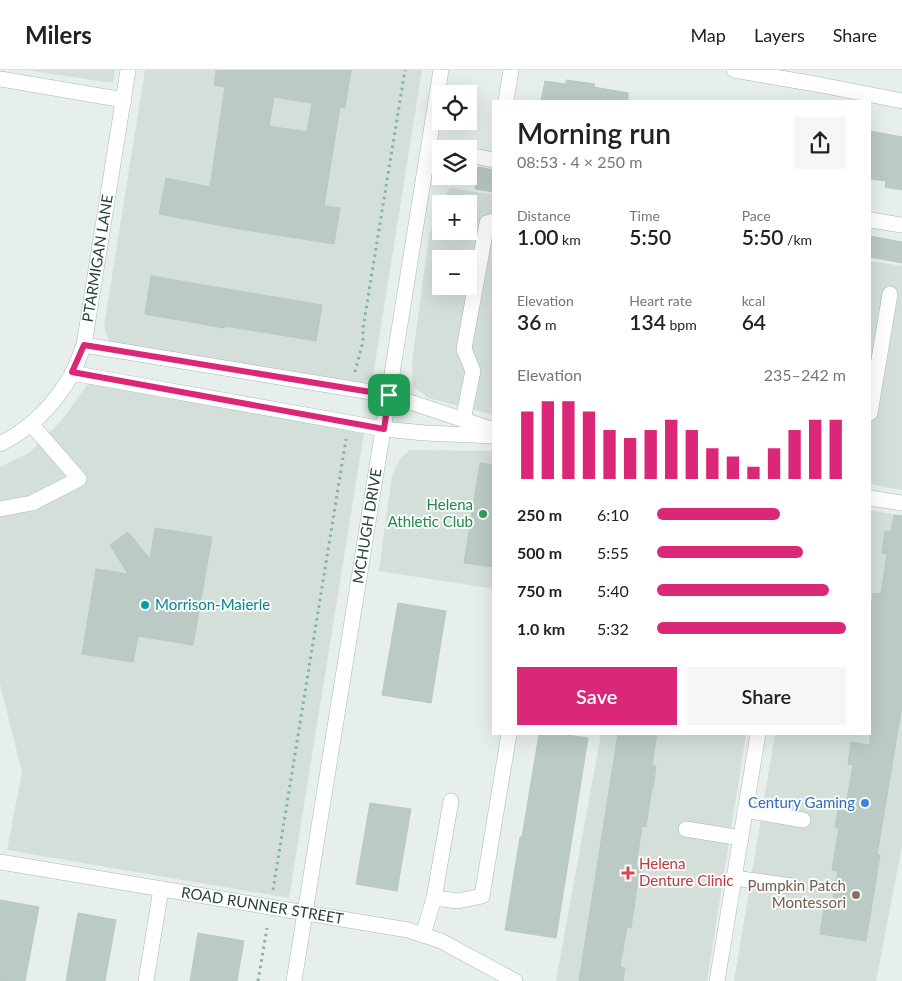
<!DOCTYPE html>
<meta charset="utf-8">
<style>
:root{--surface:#fff;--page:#f6f6f6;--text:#222;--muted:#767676;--line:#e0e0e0;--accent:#db2777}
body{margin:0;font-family:Lato,sans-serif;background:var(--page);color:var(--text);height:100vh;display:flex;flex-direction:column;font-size:19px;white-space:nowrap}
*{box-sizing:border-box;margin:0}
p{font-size:16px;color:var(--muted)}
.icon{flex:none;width:28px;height:28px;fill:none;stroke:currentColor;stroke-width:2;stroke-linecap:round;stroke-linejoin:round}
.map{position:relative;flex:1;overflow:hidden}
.drawer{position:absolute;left:492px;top:30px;width:379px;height:635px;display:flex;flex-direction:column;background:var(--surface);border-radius:0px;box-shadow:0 5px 20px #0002}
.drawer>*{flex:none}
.buttons{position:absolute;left:432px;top:15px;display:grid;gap:10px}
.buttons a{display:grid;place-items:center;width:45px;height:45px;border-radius:0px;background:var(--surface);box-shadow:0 5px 20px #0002;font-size:25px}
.pin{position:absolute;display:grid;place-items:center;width:42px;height:42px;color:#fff;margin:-21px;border-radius:10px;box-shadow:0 2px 8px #0006}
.round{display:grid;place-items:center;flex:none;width:52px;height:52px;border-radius:0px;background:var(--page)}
.headline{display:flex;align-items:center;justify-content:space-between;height:85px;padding:0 25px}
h1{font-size:28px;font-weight:600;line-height:38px}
.metrics{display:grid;grid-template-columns:repeat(3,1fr);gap:8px;height:85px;padding:5px 25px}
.metrics div{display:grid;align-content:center}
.metrics b{font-size:21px;font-weight:600}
.metrics small{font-size:14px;font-weight:400}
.metrics p{font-size:14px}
.chart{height:140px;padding:10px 25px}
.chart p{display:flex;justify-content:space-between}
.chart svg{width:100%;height:90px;margin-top:5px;stroke:var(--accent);stroke-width:6}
.primary-button{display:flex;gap:10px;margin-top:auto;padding:10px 25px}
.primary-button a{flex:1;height:58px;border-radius:0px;background:var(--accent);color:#fff;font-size:20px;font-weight:600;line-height:58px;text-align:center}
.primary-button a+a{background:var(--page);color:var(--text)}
ul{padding:0 25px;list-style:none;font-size:16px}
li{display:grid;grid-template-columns:80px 60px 1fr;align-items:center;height:38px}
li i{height:12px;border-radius:6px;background:var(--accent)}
header{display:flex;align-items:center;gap:30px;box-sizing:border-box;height:70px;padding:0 25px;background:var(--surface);border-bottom:1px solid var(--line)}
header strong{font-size:24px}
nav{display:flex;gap:28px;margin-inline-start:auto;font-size:18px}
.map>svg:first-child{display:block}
.built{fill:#d4dfda;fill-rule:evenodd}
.building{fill:#bbcac4;stroke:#b8c9c2;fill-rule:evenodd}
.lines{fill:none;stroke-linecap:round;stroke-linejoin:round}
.minor-casing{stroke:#a8b8b2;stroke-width:16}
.path{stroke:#86b3a5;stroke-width:3;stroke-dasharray:2.5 4;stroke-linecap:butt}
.minor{stroke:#fff;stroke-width:15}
.route-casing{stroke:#fff;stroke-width:10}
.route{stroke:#db2777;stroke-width:6}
.leisure-dot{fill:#2e9e5b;stroke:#f7fbf9;stroke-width:2}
.culture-dot{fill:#0f9aa8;stroke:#f7fbf9;stroke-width:2}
.shop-dot{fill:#3f7fe0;stroke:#f7fbf9;stroke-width:2}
.health-dot{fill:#e0444e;stroke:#f7fbf9;stroke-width:2}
.education-dot{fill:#8d6e63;stroke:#f7fbf9;stroke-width:2}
.labels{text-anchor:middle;stroke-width:4;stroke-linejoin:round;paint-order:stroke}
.street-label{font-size:15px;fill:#24423a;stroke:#f7fbf9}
.leisure-label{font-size:15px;fill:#27864d;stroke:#f7fbf9;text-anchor:end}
.culture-label{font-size:15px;fill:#0d838f;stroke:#f7fbf9;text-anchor:start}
.shop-label{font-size:15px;fill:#366cbe;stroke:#f7fbf9;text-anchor:end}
.health-label{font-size:15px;fill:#be3a42;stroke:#f7fbf9;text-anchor:start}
.education-label{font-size:15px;fill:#785e54;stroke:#f7fbf9;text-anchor:end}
</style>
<header>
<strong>Milers</strong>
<nav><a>Map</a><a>Layers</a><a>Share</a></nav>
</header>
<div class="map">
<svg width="902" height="911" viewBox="0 0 902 911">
<rect width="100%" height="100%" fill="#e6efeb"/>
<!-- built -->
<g class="built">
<polygon points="26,0 115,0 113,13"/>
<polygon points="145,0 422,0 373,306 359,316 118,274 109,271 104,256"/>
<path d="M451 118 494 125V345L428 328 413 316 412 292 429 166 440 130ZM441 134H469V161H441ZM441 189H469V216H441Z"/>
<polygon points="870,191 902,196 902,420 870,414"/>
<polygon points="89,312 364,363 289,828 7,780 22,702 0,614 0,397 30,382 62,350"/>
<polygon points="410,380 494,381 494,519 379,501 392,405 400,389"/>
<polygon points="870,440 902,446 902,776 876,911 734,911 775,664 870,664"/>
<polygon points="601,664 746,664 707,911 556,911"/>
</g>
<!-- building -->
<g class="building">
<path d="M216 0H351L345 38 340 37 324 136 340 138 334 174 239 159 159 144 166 108 210 117 225 17 214 15ZM274 27 312 33 307 62 269 56Z"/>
<polygon points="566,10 595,14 594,17 628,23 628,31 541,31 545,11 566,14"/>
<polygon points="870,61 902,67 902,120 885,117 886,111 870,109"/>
<polygon points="478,97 494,100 494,122 475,119"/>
<polygon points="870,166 902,172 902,193 870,187"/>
<polygon points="151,206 322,235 316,271 225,256 224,258 145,244"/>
<polygon points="480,393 494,395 494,497 464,493"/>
<polygon points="894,445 902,446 902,636 877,785 880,785 866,871 820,864 824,839 831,840 838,801 832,800 839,758 835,758 839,733 846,735 853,695 848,694 851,672 870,675 870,543 873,523 881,524 887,484 882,483 885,461 891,462"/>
<polygon points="155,458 212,467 193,575 138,566 133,592 82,584 96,499 128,504 110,475 128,462 150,489"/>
<polygon points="398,533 446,541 431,633 382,625"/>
<polygon points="539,664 561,664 588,668 556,868 505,860 520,767 522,767"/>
<polygon points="618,664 657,664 652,695 656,696 653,718 652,718 646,757 642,756 636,796 640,797 631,858 627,857 620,897 625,898 623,911 579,911"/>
<polygon points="370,733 411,739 397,821 356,814"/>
<polygon points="0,830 39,837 25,911 0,911"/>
<polygon points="78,843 116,850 105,911 66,911"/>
<polygon points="198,863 244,871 237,911 190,911"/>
</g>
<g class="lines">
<defs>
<g id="minor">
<polyline points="734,0 821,15 902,31"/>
<polyline points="0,9 124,30"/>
<polyline points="506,31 511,0"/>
<polyline points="469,85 494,90"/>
<polyline points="870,150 902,155"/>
<polyline points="84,275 389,325 494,360"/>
<polyline points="72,303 384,359 425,363 494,366"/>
<polyline points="870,343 890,224"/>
<polyline points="463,350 473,301 464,279 487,153 494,151"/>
<path id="s1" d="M0 374C30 359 55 334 72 304 77 295 80 284 84 275L128 0"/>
<polyline points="870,428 902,433"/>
<polyline points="0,439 32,433 79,409 31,354"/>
<polyline points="745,740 803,750"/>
<polyline points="686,759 741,768"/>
<path id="s2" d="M0 792 408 860 441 871 515 911"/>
<polyline points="734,808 792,816"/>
<polyline points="434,828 451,731"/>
<polyline points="423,865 434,828 458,831 482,826 509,664"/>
<polyline points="146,911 161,819"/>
<path id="s3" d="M294 911 441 0"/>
<polyline points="717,911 758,664"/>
</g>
</defs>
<!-- minor casing -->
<use href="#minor" class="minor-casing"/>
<!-- path -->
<g class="path">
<polyline points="355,302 363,271 363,258 405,0"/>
<polyline points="273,820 346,369"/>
<polyline points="258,911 267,858"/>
</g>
<!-- minor -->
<use href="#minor" class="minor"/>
</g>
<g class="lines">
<defs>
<polygon id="route" points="84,275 389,325 384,359 72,302"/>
</defs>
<!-- route casing -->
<use href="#route" class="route-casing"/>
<!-- route -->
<use href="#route" class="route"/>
</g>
<!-- markers -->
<circle class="leisure-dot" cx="483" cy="444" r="5"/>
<circle class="culture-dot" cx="145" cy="535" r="5"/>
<circle class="shop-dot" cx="865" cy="733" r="5"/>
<path class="health-dot" d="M625.5 795.5h5v5h5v5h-5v5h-5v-5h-5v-5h5z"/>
<circle class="education-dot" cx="856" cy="825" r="5"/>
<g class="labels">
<!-- street labels -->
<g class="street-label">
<text dy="5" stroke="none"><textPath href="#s1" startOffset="221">PTARMIGAN LANE</textPath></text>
<text dy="5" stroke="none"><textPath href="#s3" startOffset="461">MCHUGH DRIVE</textPath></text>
<text dy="5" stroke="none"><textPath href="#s2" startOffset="266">ROAD RUNNER STREET</textPath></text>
</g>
<!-- leisure labels -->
<g class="leisure-label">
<text x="473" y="440">Helena<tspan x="473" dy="17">Athletic Club</tspan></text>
</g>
<!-- culture labels -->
<g class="culture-label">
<text x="155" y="540">Morrison-Maierle</text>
</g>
<!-- shop labels -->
<g class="shop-label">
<text x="855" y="738">Century Gaming</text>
</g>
<!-- health labels -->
<g class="health-label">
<text x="639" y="799">Helena<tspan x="639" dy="17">Denture Clinic</tspan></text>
</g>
<!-- education labels -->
<g class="education-label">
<text x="846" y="821">Pumpkin Patch<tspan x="846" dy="17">Montessori</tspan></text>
</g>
</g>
</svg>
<div class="buttons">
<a><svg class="icon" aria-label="locate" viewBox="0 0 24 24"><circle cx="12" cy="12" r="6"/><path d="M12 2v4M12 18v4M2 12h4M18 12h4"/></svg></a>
<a><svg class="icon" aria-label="layers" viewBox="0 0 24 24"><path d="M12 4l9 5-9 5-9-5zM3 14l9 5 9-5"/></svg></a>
<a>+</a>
<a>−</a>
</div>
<div class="pin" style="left:389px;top:325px;background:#1e9e55"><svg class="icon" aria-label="arrive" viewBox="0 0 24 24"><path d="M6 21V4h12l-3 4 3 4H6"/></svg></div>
<section class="drawer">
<div class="headline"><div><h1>Morning run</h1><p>08:53 · 4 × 250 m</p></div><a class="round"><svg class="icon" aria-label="share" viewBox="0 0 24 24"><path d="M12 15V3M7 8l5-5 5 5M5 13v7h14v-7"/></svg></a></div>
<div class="metrics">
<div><p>Distance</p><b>1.00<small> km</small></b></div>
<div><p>Time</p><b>5:50</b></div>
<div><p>Pace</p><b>5:50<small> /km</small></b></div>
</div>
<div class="metrics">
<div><p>Elevation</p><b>36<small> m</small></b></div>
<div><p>Heart rate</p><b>134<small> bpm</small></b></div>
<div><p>kcal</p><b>64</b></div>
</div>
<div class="chart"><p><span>Elevation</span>235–242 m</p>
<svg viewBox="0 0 160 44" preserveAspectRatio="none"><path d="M5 44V11M15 44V6M25 44V6M35 44V11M45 44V20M55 44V24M65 44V20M75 44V15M85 44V20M95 44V29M105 44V33M115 44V38M125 44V29M135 44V20M145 44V15M155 44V15"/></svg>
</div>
<ul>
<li><b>250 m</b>6:10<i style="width:65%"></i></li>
<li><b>500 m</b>5:55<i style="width:77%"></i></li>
<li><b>750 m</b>5:40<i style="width:91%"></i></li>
<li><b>1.0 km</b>5:32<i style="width:100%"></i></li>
</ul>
<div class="primary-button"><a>Save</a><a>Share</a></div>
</section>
</div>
